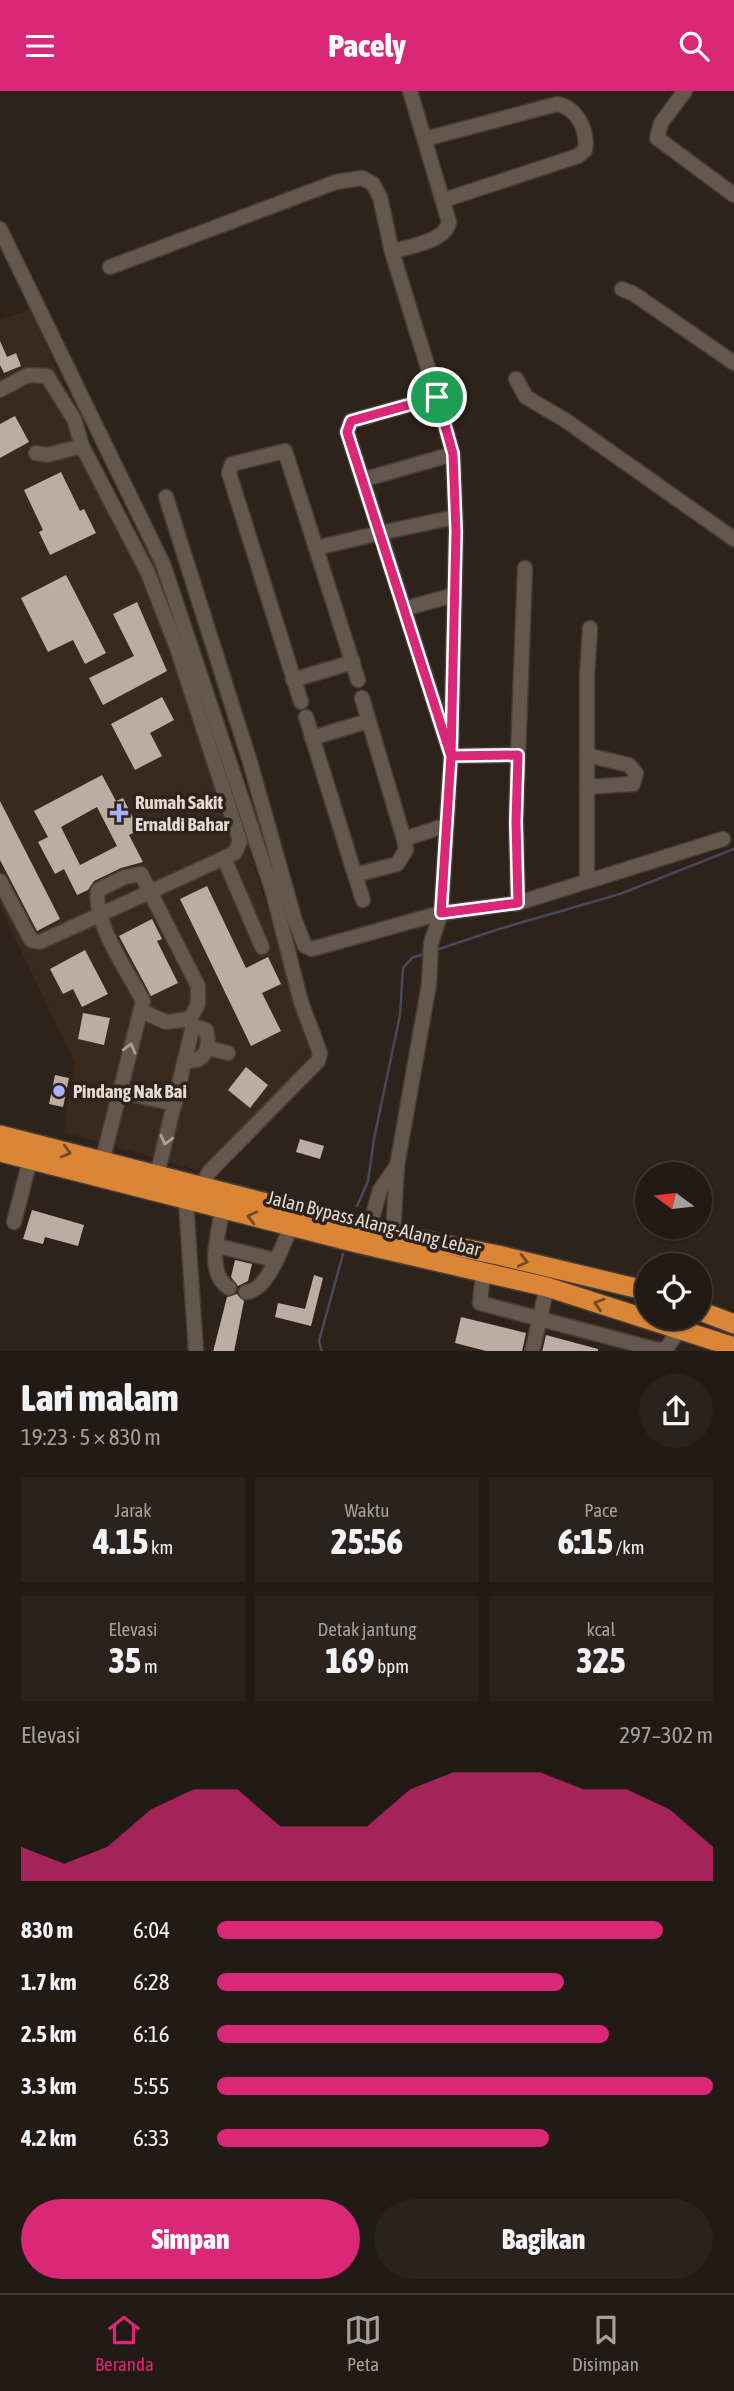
<!DOCTYPE html>
<html lang="id">
<meta charset="utf-8">
<style>
:root{--surface:#221a14;--page:#2a231d;--text:#f1f3f6;--muted:#a2a1a0;--line:#3f3834;--accent:#db2777}
body{margin:0;font-family:"Asap Condensed",sans-serif;background:var(--page);color:var(--text);height:100vh;display:flex;flex-direction:column;font-size:26px;white-space:nowrap}
*{box-sizing:border-box;margin:0}
p{font-size:23px;color:var(--muted)}
.icon{flex:none;width:38px;height:38px;fill:none;stroke:currentColor;stroke-width:2;stroke-linecap:round;stroke-linejoin:round}
.map{position:relative;height:1260px;overflow:hidden}
.panel{display:flex;flex-direction:column;background:var(--surface);flex:1}
.panel>*{flex:none}
.needle{width:46px;rotate:285deg}
.fabs{position:absolute;left:635px;top:1071px;display:grid;gap:14px}
.fabs a{display:grid;place-items:center;width:77px;height:77px;border-radius:50%;background:var(--surface);box-shadow:0 2px 5px #0004,0 0 0 2px var(--line);font-size:35px}
.pin{position:absolute;display:grid;place-items:center;width:60px;height:60px;color:#fff;margin:-30px;border:4px solid #fff;border-radius:50%;box-shadow:0 2px 7px #0007}
.round{display:grid;place-items:center;flex:none;width:74px;height:74px;border-radius:37px;background:var(--page)}
.headline{display:flex;align-items:center;justify-content:space-between;height:119px;padding:0 21px}
h1{font-size:38px;font-weight:800;line-height:52px}
.stats{display:grid;grid-template-columns:repeat(3,1fr);gap:10px;height:119px;padding:7px 21px}
.stats div{display:grid;align-content:center;border-radius:0px;background:var(--page);text-align:center}
.stats b{font-size:35px;font-weight:800}
.stats small{font-size:19px;font-weight:400}
.stats p{font-size:19px}
.chart{height:196px;padding:14px 21px}
.chart p{display:flex;justify-content:space-between}
.chart svg{width:100%;height:126px;margin-top:7px;fill:var(--accent);opacity:.7}
.primary-button{display:flex;gap:14px;margin-top:auto;padding:14px 21px}
.primary-button a{flex:1;height:80px;border-radius:42px;background:var(--accent);color:#fff;font-size:28px;font-weight:800;line-height:80px;text-align:center}
.primary-button a+a{background:var(--page);color:var(--text)}
ul{padding:0 21px;list-style:none;font-size:23px}
li{display:grid;grid-template-columns:112px 84px 1fr;align-items:center;height:52px}
li i{height:18px;border-radius:9px;background:var(--accent)}
header{display:flex;justify-content:space-between;align-items:center;height:91px;padding:0 21px;background:var(--accent);color:#fff;font-size:32px;font-weight:800}
.tabs{display:flex;justify-content:space-around;align-items:center;height:98px;border-top:2px solid var(--line);background:var(--surface);font-size:19px;color:var(--muted)}
.tabs a{display:grid;justify-items:center;gap:4px}
.tabs .active{color:var(--accent)}
.map>svg:first-child{display:block}
.built{fill:#3a2a1d}
.lines{fill:none;stroke-linecap:round;stroke-linejoin:round}
.stream{stroke:#4c485a;stroke-width:2.5}
.building{fill:#bcada2;fill-rule:evenodd}
.minor-casing{stroke:#473d37;stroke-width:17}
.highway-casing{stroke:#473d37;stroke-width:22}
.minor{stroke:#64574c;stroke-width:14}
.highway{stroke:#db8637;stroke-width:19}
.oneway{stroke:#a99f97}
.oneway2{stroke:#734b26}
.route-casing{stroke:#fff;stroke-width:14}
.route{stroke:#db2777;stroke-width:9}
.poi-dot{fill:#a9b0fc;stroke:#2e231a;stroke-width:2.5}
.labels{text-anchor:middle;stroke-width:7;stroke-linejoin:round;paint-order:stroke}
.poi-label{font-size:19px;font-weight:bold;fill:#e2dad4;stroke:#2e231a;text-anchor:start}
.street-label{font-size:19px;fill:#e2dad4;stroke:#2e231a}
</style>
<header><svg class="icon" aria-label="menu" viewBox="0 0 24 24"><path d="M4 6h16M4 12h16M4 18h16"/></svg>Pacely<svg class="icon" aria-label="search" viewBox="0 0 24 24"><circle cx="10" cy="10" r="6"/><path d="M15 15l6 6"/></svg></header>
<div class="map">
<svg width="734" height="1261" viewBox="0 0 734 1261">
<rect width="100%" height="100%" fill="#2e231a"/>
<!-- built -->
<polygon class="built" points="31,219 210,628 313,969 204,1081 63,1041 75,972 0,816 0,228"/>
<g class="lines">
<!-- stream -->
<g class="stream">
<polyline points="436,859 499,838 620,803 734,758"/>
<polyline points="357,1115 368,1090 374,1048 400,924 403,877 412,867 426,862"/>
<polyline points="322,1261 319,1250 343,1163"/>
</g>
</g>
<!-- building -->
<g class="building">
<polygon points="0,250 7,266 16,262 21,275 4,282 0,274"/>
<polygon points="15,325 29,351 0,367 0,333"/>
<polygon points="61,381 80,420 84,418 96,442 50,464 39,441 43,439 24,399"/>
<polygon points="66,484 106,562 85,573 73,549 48,561 21,507"/>
<polygon points="137,511 167,580 103,614 89,587 134,565 113,523"/>
<polygon points="162,606 174,629 150,642 162,665 135,679 111,633"/>
<path d="M102 684 116 710 123 707 139 739 129 744 143 771 121 777 94 790 88 799 77 804 64 778 55 783 38 751 48 746 34 720ZM97 716 117 755 80 774 61 736Z"/>
<polygon points="0,710 60,828 37,840 0,769"/>
<polygon points="207,795 246,877 268,866 281,893 262,902 281,940 251,955 180,808"/>
<polygon points="152,828 162,848 157,850 178,892 151,905 119,845"/>
<polygon points="85,859 108,903 82,916 73,898 63,903 50,878"/>
<polygon points="83,922 110,927 104,954 78,948"/>
<polygon points="246,976 268,994 250,1017 228,999"/>
<polygon points="55,984 69,987 63,1016 49,1013"/>
<polygon points="300,1048 324,1055 320,1068 296,1061"/>
<polygon points="32,1119 84,1134 78,1155 45,1146 43,1153 23,1148"/>
<polygon points="235,1169 252,1173 248,1190 238,1195 231,1186"/>
<polygon points="314,1184 323,1187 311,1235 275,1226 278,1212 305,1218"/>
<polygon points="237,1203 244,1210 234,1261 213,1261 227,1206"/>
<polygon points="461,1226 526,1242 522,1261 490,1261 455,1252"/>
<polygon points="546,1244 598,1258 598,1261 542,1261"/>
</g>
<g class="lines">
<defs>
<g id="minor">
<polyline points="685,0 661,32 657,47 734,104"/>
<path d="M425 48 557 13C578 17 588 40 585 59L578 65 444 109"/>
<polyline points="0,138 163,473 272,798 301,911 320,962 318,970 209,1081 202,1095"/>
<path d="M392 161C409 155 445 151 449 131L410 0"/>
<polyline points="110,176 336,91 362,87 373,93 380,106 392,161 437,306"/>
<polyline points="622,198 634,203 734,272"/>
<polyline points="516,288 526,306 565,329 734,448"/>
<polyline points="0,299 28,284 47,285 74,328 82,355 148,482 177,557 240,750 235,762 40,851 31,849 0,790"/>
<polyline points="36,362 47,364 82,355"/>
<polyline points="362,389 453,363"/>
<polyline points="166,406 250,671 295,830 305,855 312,858 441,822 518,812 516,731 518,664 451,665 380,442 316,457 358,589"/>
<polyline points="403,518 454,504"/>
<polyline points="293,589 353,571"/>
<polyline points="362,607 404,748 447,734"/>
<polyline points="301,611 229,382 232,373 285,360 316,457"/>
<polyline points="306,626 355,784 397,773 406,759 404,748"/>
<polyline points="312,647 368,630"/>
<polyline points="518,664 525,477"/>
<polyline points="587,664 629,674 636,682 633,693 587,696"/>
<polyline points="224,767 262,856"/>
<polyline points="355,784 363,809"/>
<polyline points="587,790 587,586 590,537"/>
<polyline points="518,812 723,748"/>
<path d="M141 920 166 931 190 928 193 935 206 939C211 957 205 971 186 970"/>
<polyline points="208,957 228,962"/>
<polyline points="118,1000 175,1013"/>
<path d="M102 1071 143 910C128 881 92 830 98 799L125 786 141 783 198 895V913L190 928"/>
<polyline points="157,1084 193,935"/>
<polyline points="186,1110 196,1261"/>
<path d="M222 1118C219 1143 205 1182 229 1197"/>
<polyline points="14,1131 30,1069"/>
<polyline points="369,1138 380,1099 396,1076"/>
<polyline points="393,1143 397,1075 429,893 431,852 441,822 451,665 456,440 453,363 437,306 351,330 347,341 380,442 455,426"/>
<polyline points="218,1155 275,1169"/>
<polyline points="483,1182 480,1212 658,1259 666,1258 680,1238"/>
<path d="M246 1201C268 1200 282 1155 291 1136"/>
<polyline points="532,1261 547,1196"/>
</g>
<g id="highway">
<polyline points="0,1044 369,1138 498,1164 648,1200"/>
<polyline points="0,1061 357,1152 547,1196 734,1256"/>
<polyline points="700,1220 734,1233"/>
</g>
</defs>
<!-- minor casing -->
<use href="#minor" class="minor-casing"/>
<!-- highway casing -->
<use href="#highway" class="highway-casing"/>
<!-- minor -->
<use href="#minor" class="minor"/>
<!-- highway -->
<use href="#highway" class="highway"/>
</g>
<!-- one-way arrows -->
<defs><path id="oneway-chevron" d="M-2-3.5L2.5 0L-2 3.5" fill="none" stroke-width="1.6" stroke-linecap="round" stroke-linejoin="round" transform="scale(1.75)"/></defs>
<g class="oneway">
<use href="#oneway-chevron" transform="translate(130 957) rotate(-75)"/>
<use href="#oneway-chevron" transform="translate(166 1049) rotate(104)"/>
</g>
<g class="oneway2">
<use href="#oneway-chevron" transform="translate(66 1061) rotate(15)"/>
<use href="#oneway-chevron" transform="translate(252 1126) rotate(-166)"/>
<use href="#oneway-chevron" transform="translate(523 1170) rotate(13)"/>
<use href="#oneway-chevron" transform="translate(599 1213) rotate(-162)"/>
</g>
<g class="lines">
<defs>
<polyline id="route" points="437,306 453,363 456,440 451,665 441,822 518,812 516,731 518,664 451,665 347,341 351,330 437,306"/>
</defs>
<!-- route casing -->
<use href="#route" class="route-casing"/>
<!-- route -->
<use href="#route" class="route"/>
</g>
<!-- markers -->
<g class="poi-dot">
<path d="M115.5 711.5h7v7h7v7h-7v7h-7v-7h-7v-7h7z"/>
<circle cx="59" cy="1000" r="7"/>
</g>
<g class="labels">
<!-- poi labels -->
<g class="poi-label">
<text x="135" y="718">Rumah Sakit<tspan x="135" dy="22">Ernaldi Bahar</tspan></text>
<text x="73" y="1007">Pindang Nak Bai</text>
</g>
<!-- street labels -->
<g class="street-label">
<text transform="translate(374 1132) rotate(14)" y="7">Jalan Bypass Alang-Alang Lebar</text>
</g>
</g>
</svg>
<div class="fabs">
<a><svg class="needle" viewBox="-14 -14 28 28"><path d="M0-13l5 13h-10z" fill="#e53935"/><path d="M0 13l5-13h-10z" fill="#a2a1a0"/></svg></a>
<a><svg class="icon" aria-label="locate" viewBox="0 0 24 24"><circle cx="12" cy="12" r="6"/><path d="M12 2v4M12 18v4M2 12h4M18 12h4"/></svg></a>
</div>
<div class="pin" style="left:437px;top:306px;background:#1e9e55"><svg class="icon" aria-label="arrive" viewBox="0 0 24 24"><path d="M6 21V4h12l-3 4 3 4H6"/></svg></div>
</div>
<section class="panel">
<div class="headline"><div><h1>Lari malam</h1><p>19:23 · 5 × 830 m</p></div><a class="round"><svg class="icon" aria-label="share" viewBox="0 0 24 24"><path d="M12 15V3M7 8l5-5 5 5M5 13v7h14v-7"/></svg></a></div>
<div class="stats">
<div><p>Jarak</p><b>4.15<small> km</small></b></div>
<div><p>Waktu</p><b>25:56</b></div>
<div><p>Pace</p><b>6:15<small> /km</small></b></div>
</div>
<div class="stats">
<div><p>Elevasi</p><b>35<small> m</small></b></div>
<div><p>Detak jantung</p><b>169<small> bpm</small></b></div>
<div><p>kcal</p><b>325</b></div>
</div>
<div class="chart"><p><span>Elevasi</span>297–302 m</p>
<svg viewBox="0 0 160 44" preserveAspectRatio="none"><path d="M0 44V32L10 38L20 32L30 19L40 12L50 12L60 25L70 25L80 25L90 12L100 6L110 6L120 6L130 12L140 12L150 19L160 32V44z"/></svg>
</div>
<ul>
<li><b>830 m</b>6:04<i style="width:90%"></i></li>
<li><b>1.7 km</b>6:28<i style="width:70%"></i></li>
<li><b>2.5 km</b>6:16<i style="width:79%"></i></li>
<li><b>3.3 km</b>5:55<i style="width:100%"></i></li>
<li><b>4.2 km</b>6:33<i style="width:67%"></i></li>
</ul>
<div class="primary-button"><a>Simpan</a><a>Bagikan</a></div>
</section>
<nav class="tabs">
<a class="active"><svg class="icon" aria-label="home" viewBox="0 0 24 24"><path d="M3 11l9-7 9 7M6 9v11h12V9"/></svg>Beranda</a>
<a><svg class="icon" aria-label="map" viewBox="0 0 24 24"><path d="M3 6l6-2 6 2 6-2v14l-6 2-6-2-6 2zM9 4v14M15 6v14"/></svg>Peta</a>
<a><svg class="icon" aria-label="saved" viewBox="0 0 24 24"><path d="M7 4h10v16l-5-4-5 4z"/></svg>Disimpan</a>
</nav>
